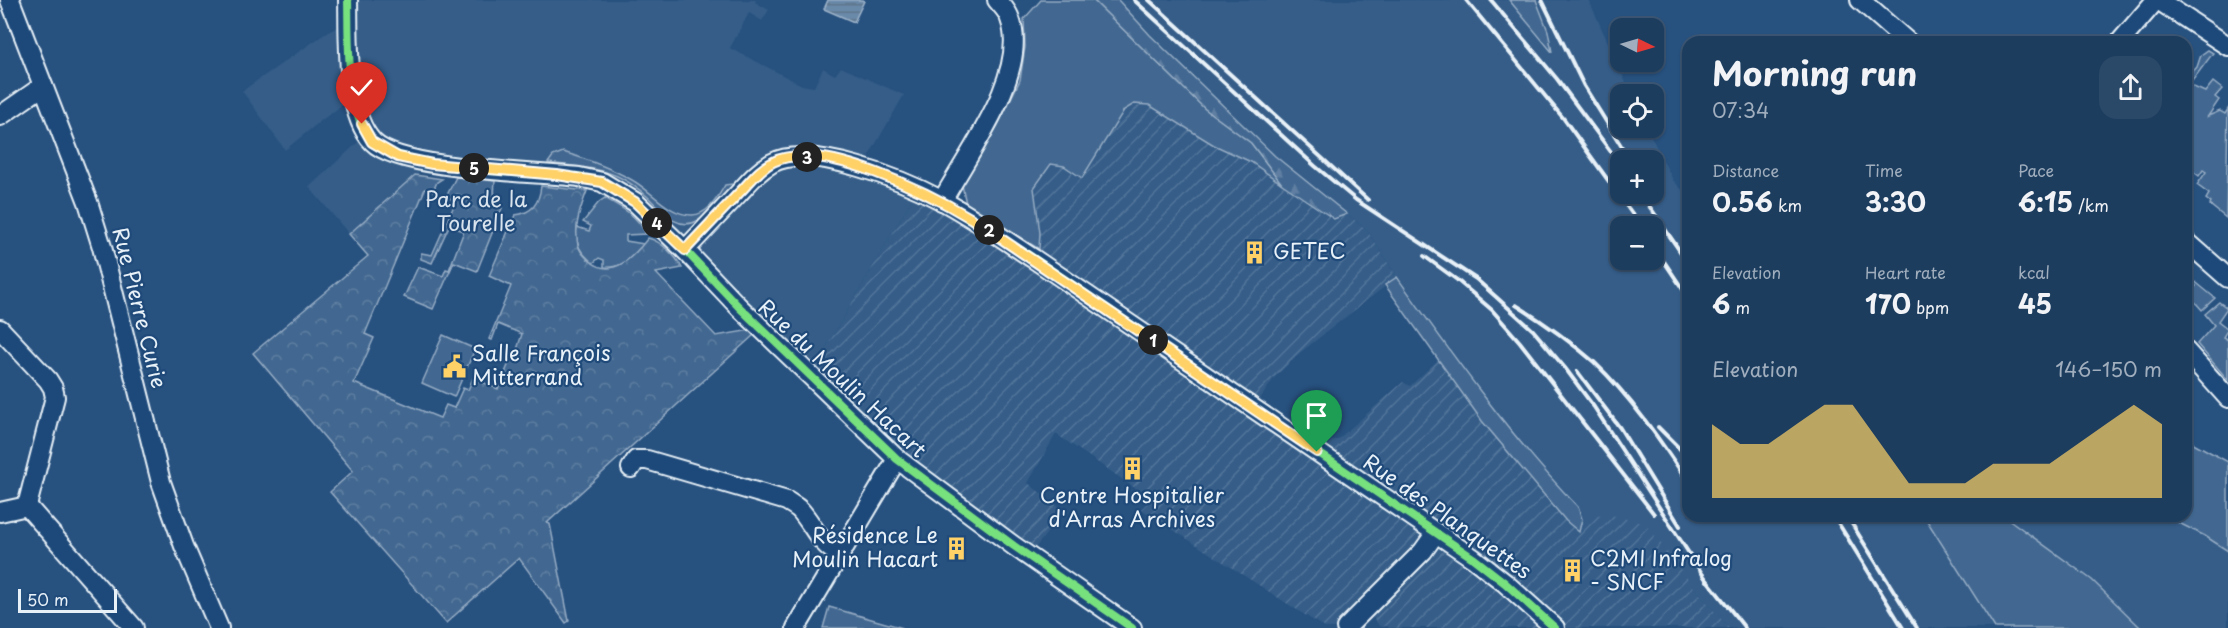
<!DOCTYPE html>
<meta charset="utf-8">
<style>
:root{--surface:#1d3d5f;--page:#2a4868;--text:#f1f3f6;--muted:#a0aebd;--line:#3b5674;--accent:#ffd166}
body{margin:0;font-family:"Playpen Sans",sans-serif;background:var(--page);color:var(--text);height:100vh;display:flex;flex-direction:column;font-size:22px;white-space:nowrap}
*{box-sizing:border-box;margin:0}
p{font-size:20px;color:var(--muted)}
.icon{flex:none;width:33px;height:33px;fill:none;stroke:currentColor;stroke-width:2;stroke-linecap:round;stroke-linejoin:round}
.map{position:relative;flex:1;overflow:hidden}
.side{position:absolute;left:1682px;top:36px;width:510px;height:486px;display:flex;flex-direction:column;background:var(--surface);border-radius:18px;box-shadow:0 2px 4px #0004,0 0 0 2px var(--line)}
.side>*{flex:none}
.needle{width:39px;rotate:95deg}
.tools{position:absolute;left:1610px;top:18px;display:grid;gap:12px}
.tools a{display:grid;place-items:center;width:54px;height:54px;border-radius:12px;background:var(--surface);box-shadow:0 2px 4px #0004,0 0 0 2px var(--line);font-size:30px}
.scale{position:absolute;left:18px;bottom:15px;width:99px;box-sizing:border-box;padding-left:6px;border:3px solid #e8f1f8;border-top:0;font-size:16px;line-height:21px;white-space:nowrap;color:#e8f1f8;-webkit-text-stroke:4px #1f4a7a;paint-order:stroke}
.pin{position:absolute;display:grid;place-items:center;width:51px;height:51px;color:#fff;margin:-62px -26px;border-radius:50% 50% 50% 0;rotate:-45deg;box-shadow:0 0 6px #0007}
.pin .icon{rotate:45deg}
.km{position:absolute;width:30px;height:30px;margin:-15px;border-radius:50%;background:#222;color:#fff;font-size:16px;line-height:30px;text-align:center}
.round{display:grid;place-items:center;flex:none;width:63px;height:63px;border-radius:18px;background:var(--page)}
.summary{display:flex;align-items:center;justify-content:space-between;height:102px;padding:0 30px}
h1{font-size:33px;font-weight:700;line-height:45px}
.metrics{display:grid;grid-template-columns:repeat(3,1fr);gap:9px;height:102px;padding:6px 30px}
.metrics div{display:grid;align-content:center}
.metrics b{font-size:26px;font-weight:700}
.metrics small{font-size:16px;font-weight:400}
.metrics p{font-size:16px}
.chart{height:168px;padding:12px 30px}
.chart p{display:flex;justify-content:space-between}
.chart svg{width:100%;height:108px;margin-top:6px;fill:var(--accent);opacity:.7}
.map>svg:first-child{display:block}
.built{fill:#355d88;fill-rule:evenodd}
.industrial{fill:url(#industrial-furrows)}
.green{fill:#436891;stroke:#96acc4;stroke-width:1.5}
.forest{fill:url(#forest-firs);stroke:#96acc4;stroke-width:1.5}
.park{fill:url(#park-crowns);stroke:#96acc4;stroke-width:1.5}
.water{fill:url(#water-rules);stroke:#9db3c9;stroke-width:1.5}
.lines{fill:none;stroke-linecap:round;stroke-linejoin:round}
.minor-casing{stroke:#e8f1f8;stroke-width:22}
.minor{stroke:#1f4a7a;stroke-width:18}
.rail{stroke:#e8f1f8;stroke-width:4}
.cycleway-casing{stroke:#1f4a7a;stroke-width:11}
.cycleway{stroke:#77e17e;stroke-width:8}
.route-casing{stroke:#fff;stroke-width:12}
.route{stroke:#ffd166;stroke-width:8}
.labels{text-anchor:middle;stroke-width:4.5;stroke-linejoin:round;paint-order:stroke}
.park-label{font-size:21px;fill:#d8e3ee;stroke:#1f4a7a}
.poi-label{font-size:21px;fill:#e8f1f8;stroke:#1f4a7a;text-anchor:start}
.street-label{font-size:21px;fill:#e8f1f8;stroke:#1f4a7a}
</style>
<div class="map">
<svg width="2228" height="628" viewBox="0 0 2228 628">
<defs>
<pattern id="industrial-furrows" width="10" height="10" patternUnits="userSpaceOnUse" patternTransform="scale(1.5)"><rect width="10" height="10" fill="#355d88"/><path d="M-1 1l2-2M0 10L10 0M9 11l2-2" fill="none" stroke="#52759a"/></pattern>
<pattern id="forest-firs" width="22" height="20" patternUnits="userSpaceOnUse" patternTransform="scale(1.5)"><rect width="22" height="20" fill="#436891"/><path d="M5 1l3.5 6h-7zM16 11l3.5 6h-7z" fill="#5e7ea1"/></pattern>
<pattern id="park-crowns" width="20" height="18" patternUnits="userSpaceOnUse" patternTransform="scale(1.5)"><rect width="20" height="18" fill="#436891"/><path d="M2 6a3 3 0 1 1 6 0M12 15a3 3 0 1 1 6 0" fill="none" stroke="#5e7ea1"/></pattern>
<pattern id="water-rules" width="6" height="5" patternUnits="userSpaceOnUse" patternTransform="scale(1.5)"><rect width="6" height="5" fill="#6b8aaa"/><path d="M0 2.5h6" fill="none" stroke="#5e7388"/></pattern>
</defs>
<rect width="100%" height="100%" fill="#27517f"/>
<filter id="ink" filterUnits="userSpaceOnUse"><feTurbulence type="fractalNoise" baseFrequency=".0167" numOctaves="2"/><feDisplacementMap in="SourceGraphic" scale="12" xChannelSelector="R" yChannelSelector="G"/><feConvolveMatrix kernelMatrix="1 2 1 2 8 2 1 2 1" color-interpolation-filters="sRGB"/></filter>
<g filter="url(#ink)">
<!-- built -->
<g class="built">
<polygon points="348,0 756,0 755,2 769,10 762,21 749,13 730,48 802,85 814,87 823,68 835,75 841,67 904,95 862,168 918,189 810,375 602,182 432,164 415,175 349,234 309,187 367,134 352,98 322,120 285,150 242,91 326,33 348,22"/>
<path d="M1118 0H1509L1523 16 1541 10 1536 0H1589L1631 94H1620V128H1647L1673 180 1687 195 1688 516H2186V439L2228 462V628H1729L1693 586 1579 532 1438 360 1385 285 1397 277 1366 229 1275 156 1150 35ZM1620 160H1653V194H1620ZM1620 226H1653V260H1620Z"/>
</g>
<!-- industrial -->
<polygon class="industrial" points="1134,104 1149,105 1214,145 1251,162 1333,219 1347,214 1366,229 1397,277 1301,352 1275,377 1260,399 1325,447 1333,440 1337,440 1403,382 1410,386 1438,360 1482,421 1566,521 1579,531 1582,519 1608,514 1646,524 1693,586 1729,628 1389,628 1387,626 1380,627 1366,608 1346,628 1325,628 1141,509 1151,499 1056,434 1028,483 1064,511 1029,556 1014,546 810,375 918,189 1034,258 1039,249 1040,233 1034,188 1051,164 1064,166 1082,177 1124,110"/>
<!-- green -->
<g class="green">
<polygon points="1041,0 1093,0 1205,109 1251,143 1282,184 1251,162 1214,145 1149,105 1134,104 1124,110 1082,178 1064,166 1051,164 1034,188 1040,233 1039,249 966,204 962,185 998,125 1020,80 1025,47 1024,19"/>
<polygon points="1509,0 1536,0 1548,31 1552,52"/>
<polygon points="2208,50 2213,53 2189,85 2205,92 2213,82 2222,89 2215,97 2219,100 2208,116 2220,111 2225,114 2228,109 2226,218 2210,205 2211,203 2206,199 2209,194 2197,185 2206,172 2203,170 2199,176 2186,166 2186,89 2188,85 2186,79 2197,67 2201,55"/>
<path d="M563 152C586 159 611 168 632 180 652 191 668 215 692 215 708 215 718 197 725 185L732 184V187C723 197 711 212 699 220 677 233 661 210 648 197 639 189 628 181 617 176 596 167 571 166 548 163L553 156Z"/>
<path d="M605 198C621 207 638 216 646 234L626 235V241L644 244C633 257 622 269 604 267V260L599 258 593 263C581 253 574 244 577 227L589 231 591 226 583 222 599 202Z"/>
<polygon points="2187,275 2215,298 2202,310 2188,294 2196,286 2186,277"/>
<path d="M1397 277C1454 357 1510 436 1578 507L1582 519 1579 532 1566 521 1482 421 1385 285Z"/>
<polygon points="2219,302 2227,308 2218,321 2228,329 2223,337 2228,340 2228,380 2197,344 2214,325 2205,314"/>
<polygon points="443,335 475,349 454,397 422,383"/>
<polygon points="2186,439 2228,462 2228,551 2205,536 2165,516 2186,516"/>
<polygon points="1924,516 2004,516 2092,580 2141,628 1995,628"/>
<polygon points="829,607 903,628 823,628"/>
</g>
<!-- forest -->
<polygon class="forest" points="1093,0 1118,0 1150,35 1275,156 1347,214 1334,219 1282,184 1251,143 1205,109"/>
<!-- park -->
<g class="park">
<path d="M415 175 442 179 437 182 433 191 425 189 365 334 374 338 354 383 440 418 446 405 454 408 463 388 468 390 473 378 498 389 512 356H515L522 334 498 324 492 340 489 339 511 286 489 276 515 215C532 213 539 204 541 186L587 191C582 204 575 222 577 237 577 248 582 254 590 261 613 280 634 256 648 238 661 241 676 256 682 268L656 273 716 336 751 330 755 334 547 523 550 524 569 621 566 623 519 558 446 623 330 492 353 471 253 353 368 256 349 234Z"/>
<path d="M456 177 495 181C494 191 493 202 502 208L477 271 454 262 433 309 404 297 418 267 443 276 446 269 449 270 464 231 449 226 432 263 421 259V253L432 255 456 201 446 197Z"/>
</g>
<!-- water -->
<polygon class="water" points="828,0 862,0 864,1 854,22 824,9"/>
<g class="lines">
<defs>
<g id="minor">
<polyline points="10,0 88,202 102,247 161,482 184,546 219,628"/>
<path d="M348 0C349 38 345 114 373 142 400 170 535 172 579 177L602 182 635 202 685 250 739 307 897 459 1014 546 1132 628"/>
<polyline points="1860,0 1908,42"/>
<polyline points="2158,0 2228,46"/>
<polyline points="2120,42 2156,0"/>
<polyline points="0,116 43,86"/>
<path d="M942 201C967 155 1030 72 1010 19 1008 11 1002 6 997 0"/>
<polyline points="2186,241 2228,278"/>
<path d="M685 250C703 231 721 212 738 194 749 182 758 171 772 163 810 142 905 181 941 200 973 217 1003 239 1034 259L1473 558 1505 583 1555 628"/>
<polyline points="0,329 48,380 53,388 55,397 27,506"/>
<polyline points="2186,351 2228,398"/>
<path d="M631 468 636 460H647L787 501C791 504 796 506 800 510 814 525 819 545 840 554"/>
<polyline points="27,506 134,628"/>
<polyline points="0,512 27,506"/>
<polyline points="796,628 897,459"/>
<polyline points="1346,628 1423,551 1435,534"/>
</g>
</defs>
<!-- minor casing -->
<use href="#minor" class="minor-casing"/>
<!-- minor -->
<use href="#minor" class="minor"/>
<!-- rail -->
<g class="rail">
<polyline points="1134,0 1315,166 1356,200 1476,279 1533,330 1565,368 1594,407 1707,581"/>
<polyline points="1149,0 1368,200"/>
<polyline points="1466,0 1564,119 1641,226"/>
<polyline points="1491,0 1557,79 1620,164"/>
<polyline points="1542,0 1584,86 1630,160"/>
<polyline points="1641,194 1688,263"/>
<polyline points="1653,245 1688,297"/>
<polyline points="1424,256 1457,280 1492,310 1520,342 1654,514"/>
<path d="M1516 305C1543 322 1570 341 1594 362 1631 397 1660 440 1688 482"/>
<polyline points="1577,371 1620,428 1680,526"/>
<polyline points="1658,427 1688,457"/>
<polyline points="1834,516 1903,628"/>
<polyline points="1847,516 1917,628"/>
<polyline points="1703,575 1745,628"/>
</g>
<defs>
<g id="cycleway">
<path d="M348 0C349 38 345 114 373 142 400 170 535 172 579 177L602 182 635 202 685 250 739 307 897 459 1014 546 1132 628"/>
<polyline points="942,201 1034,259 1473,558 1505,583 1555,628"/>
</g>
</defs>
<!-- cycleway casing -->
<use href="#cycleway" class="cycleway-casing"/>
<!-- cycleway -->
<use href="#cycleway" class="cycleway"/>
</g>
</g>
<g class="lines" filter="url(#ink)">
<defs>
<path id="route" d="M362 124 372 142 398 157 432 164 557 175 602 182 635 202 685 250C703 231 721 212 739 193 750 182 759 169 773 162 820 138 931 194 972 219L1317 452"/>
</defs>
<!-- route casing -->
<use href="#route" class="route-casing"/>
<!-- route -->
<use href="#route" class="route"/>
</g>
<!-- icons -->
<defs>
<symbol id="building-bare" viewBox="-9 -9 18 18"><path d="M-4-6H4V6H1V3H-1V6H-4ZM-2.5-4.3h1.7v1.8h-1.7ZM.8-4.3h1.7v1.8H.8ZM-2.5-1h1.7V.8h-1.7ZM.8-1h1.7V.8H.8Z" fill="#ffd166" stroke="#1f4a7a" stroke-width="2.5" paint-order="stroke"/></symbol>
<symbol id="civic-bare" viewBox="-9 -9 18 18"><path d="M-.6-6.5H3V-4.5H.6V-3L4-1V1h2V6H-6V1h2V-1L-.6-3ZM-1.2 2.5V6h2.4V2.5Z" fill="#ffd166" stroke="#1f4a7a" stroke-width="2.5" paint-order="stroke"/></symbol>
</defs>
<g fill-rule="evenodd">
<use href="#building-bare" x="1238" y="236" width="33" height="33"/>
<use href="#civic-bare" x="438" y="350" width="33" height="33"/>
<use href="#building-bare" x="1116" y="452" width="33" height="33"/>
<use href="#building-bare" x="940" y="532" width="33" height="33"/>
<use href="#building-bare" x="1556" y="554" width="33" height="33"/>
</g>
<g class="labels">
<!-- park labels -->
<g class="park-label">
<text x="476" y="207">Parc de la<tspan x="476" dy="24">Tourelle</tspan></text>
</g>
<!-- poi labels -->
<g class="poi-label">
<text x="1273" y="259">GETEC</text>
<text x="472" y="361">Salle François<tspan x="472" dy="24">Mitterrand</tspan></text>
<text x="1132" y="503" text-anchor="middle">Centre Hospitalier<tspan x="1132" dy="24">d'Arras Archives</tspan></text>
<text x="938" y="543" text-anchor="end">Résidence Le<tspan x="938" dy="24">Moulin Hacart</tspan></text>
<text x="1590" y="566">C2MI Infralog<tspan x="1590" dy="24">- SNCF</tspan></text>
</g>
<!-- street labels -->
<g class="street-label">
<text transform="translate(139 308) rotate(76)" y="7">Rue Pierre Curie</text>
<text transform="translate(842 379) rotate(43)" y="7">Rue du Moulin Hacart</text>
<text transform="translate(1447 517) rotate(35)" y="7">Rue des Planquettes</text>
</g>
</g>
</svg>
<div class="tools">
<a><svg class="needle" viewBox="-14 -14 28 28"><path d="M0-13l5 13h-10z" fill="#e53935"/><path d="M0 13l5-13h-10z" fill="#a0aebd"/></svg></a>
<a><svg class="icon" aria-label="locate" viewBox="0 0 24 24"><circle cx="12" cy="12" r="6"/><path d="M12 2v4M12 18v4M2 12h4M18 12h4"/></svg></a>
<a>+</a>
<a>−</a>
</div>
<div class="scale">50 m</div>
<div class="pin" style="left:1317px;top:452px;background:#1e9e55"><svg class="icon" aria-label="arrive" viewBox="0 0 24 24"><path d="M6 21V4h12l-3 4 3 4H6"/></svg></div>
<div class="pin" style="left:362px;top:124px;background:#d93025"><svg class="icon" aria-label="check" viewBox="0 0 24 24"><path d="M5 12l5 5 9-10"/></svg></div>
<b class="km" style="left:1153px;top:340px">1</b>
<b class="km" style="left:989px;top:230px">2</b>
<b class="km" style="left:807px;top:157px">3</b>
<b class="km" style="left:657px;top:223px">4</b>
<b class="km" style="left:474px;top:168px">5</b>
<section class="side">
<div class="summary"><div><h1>Morning run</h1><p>07:34</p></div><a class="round"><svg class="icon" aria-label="share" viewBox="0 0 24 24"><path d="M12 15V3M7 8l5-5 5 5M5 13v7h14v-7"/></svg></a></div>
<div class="metrics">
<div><p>Distance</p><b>0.56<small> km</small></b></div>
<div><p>Time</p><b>3:30</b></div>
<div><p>Pace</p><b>6:15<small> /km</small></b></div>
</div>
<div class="metrics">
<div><p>Elevation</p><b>6<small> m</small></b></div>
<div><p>Heart rate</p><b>170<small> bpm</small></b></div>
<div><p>kcal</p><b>45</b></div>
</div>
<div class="chart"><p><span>Elevation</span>146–150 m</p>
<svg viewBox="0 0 160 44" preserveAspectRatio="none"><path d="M0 44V14L10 22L20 22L30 14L40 6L50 6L60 22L70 38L80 38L90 38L100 30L110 30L120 30L130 22L140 14L150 6L160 14V44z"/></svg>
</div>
</section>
</div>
